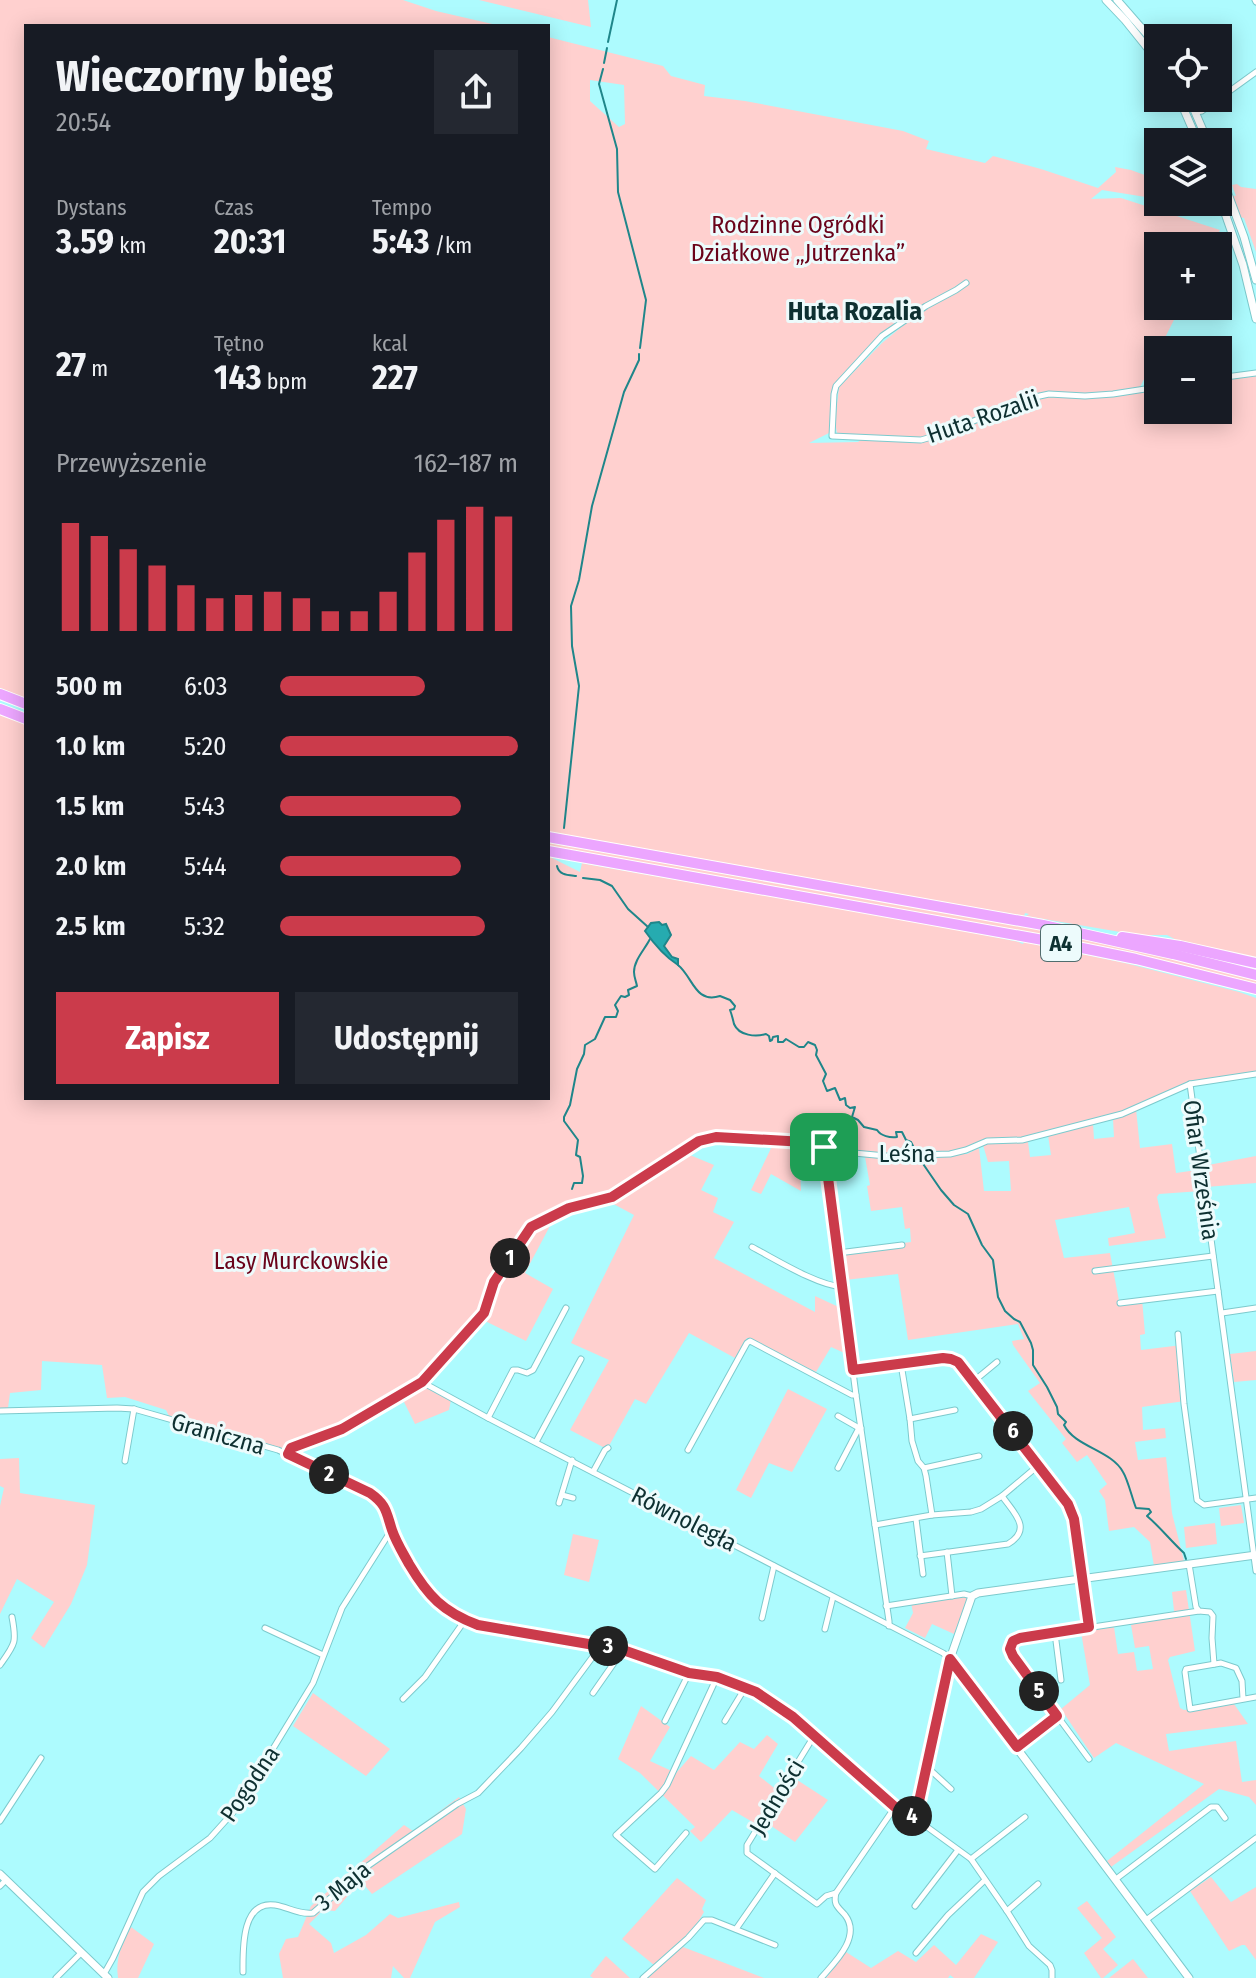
<!DOCTYPE html>
<html lang="pl">
<meta charset="utf-8">
<style>
:root{--surface:#171b24;--page:#242831;--text:#f1f3f6;--muted:#9ea1a6;--accent:#cb3b4b}
body{margin:0;font-family:"Fira Sans Condensed",sans-serif;background:var(--page);color:var(--text);height:100vh;display:flex;flex-direction:column;font-size:30px;white-space:nowrap}
*{box-sizing:border-box;margin:0}
p{font-size:26px;color:var(--muted)}
.icon{flex:none;width:44px;height:44px;fill:none;stroke:currentColor;stroke-width:2;stroke-linecap:round;stroke-linejoin:round}
.map{position:relative;flex:1;overflow:hidden}
.side{position:absolute;left:24px;top:24px;width:526px;height:1076px;display:flex;flex-direction:column;background:var(--surface);border-radius:0px;box-shadow:0 4px 20px #0003}
.side>*{flex:none}
.controls{position:absolute;left:1144px;top:24px;display:grid;gap:16px}
.controls a{display:grid;place-items:center;width:88px;height:88px;border-radius:0px;background:var(--surface);box-shadow:0 4px 20px #0003;font-size:40px}
.pin{position:absolute;display:grid;place-items:center;width:68px;height:68px;color:#fff;margin:-34px;border-radius:16px;box-shadow:0 4px 12px #0006}
.km{position:absolute;width:40px;height:40px;margin:-20px;border-radius:50%;background:#222;color:#fff;font-size:22px;line-height:40px;text-align:center}
.round{display:grid;place-items:center;flex:none;width:84px;height:84px;border-radius:0px;background:var(--page)}
.headline{display:flex;align-items:center;justify-content:space-between;height:136px;padding:0 32px}
h1{font-size:44px;font-weight:700;line-height:60px}
.stats{display:grid;grid-template-columns:repeat(3,1fr);gap:12px;height:136px;padding:8px 32px}
.stats div{display:grid;align-content:center}
.stats b{font-size:34px;font-weight:700}
.stats small{font-size:22px;font-weight:400}
.stats p{font-size:22px}
.chart{height:224px;padding:16px 32px}
.chart p{display:flex;justify-content:space-between}
.chart svg{width:100%;height:144px;margin-top:8px;stroke:var(--accent);stroke-width:6}
.button{display:flex;gap:16px;margin-top:auto;padding:16px 32px}
.button a{flex:1;height:92px;border-radius:0px;background:var(--accent);color:#fff;font-size:32px;font-weight:700;line-height:92px;text-align:center}
.button a+a{background:var(--page);color:var(--text)}
ul{padding:0 32px;list-style:none;font-size:26px}
li{display:grid;grid-template-columns:128px 96px 1fr;align-items:center;height:60px}
li i{height:20px;border-radius:10px;background:var(--accent)}
.map>svg:first-child{display:block}
.green{fill:#ffd0cf;fill-rule:evenodd}
.water{fill:#26abb0;stroke:#1f868a;stroke-width:2}
.lines{fill:none;stroke-linecap:round;stroke-linejoin:round}
.stream{stroke:#1f868a;stroke-width:2}
.street-casing{stroke:#7ccacd;stroke-width:7}
.secondary-casing{stroke:#7ccacd;stroke-width:9}
.highway-casing{stroke:#fff;stroke-width:12}
.street{stroke:#fff;stroke-width:5}
.secondary{stroke:#fff;stroke-width:7}
.highway{stroke:#eca6ff;stroke-width:10}
.route-casing{stroke:#fff;stroke-width:16}
.route{stroke:#cb3b4b;stroke-width:10}
.labels{text-anchor:middle;stroke-width:6;stroke-linejoin:round;paint-order:stroke}
.shield{fill:#edfbfc;stroke:#516d6e;stroke-width:2}
.shield-label{font-size:22px;font-weight:bold;fill:#0e3031}
.park-label{font-size:24px;fill:#6a031a;stroke:#edfbfc}
.street-label{font-size:24px;fill:#0e3031;stroke:#edfbfc}
.neighbourhood-label{font-size:26px;font-weight:bold;fill:#0e3031;stroke:#edfbfc}
</style>
<div class="map">
<svg width="1256" height="1978" viewBox="0 0 1256 1978">
<rect width="100%" height="100%" fill="#adfbfe"/>
<!-- green -->
<g class="green">
<polygon points="0,0 403,0 436,11 501,26 26,26 26,699 0,688"/>
<polygon points="479,0 588,0 591,27"/>
<path d="M548 37 663 66 671 76 705 85 704 96 745 101 903 131 929 141 926 149 985 163 993 156 1041 169 1098 188 1116 172 1115 167 1131 170 1158 180V199L1102 190 1091 199 1121 198 1220 230 1212 246H1158V306H1181L1138 391 1158 389V410H1218V381L1256 376V959L1182 943 1167 935H1138L1026 916 1029 914 1025 913 1024 916 548 833ZM590 80 624 85 625 124 619 127 590 101ZM960 289 911 319 882 343 839 387 835 422 837 433 865 437 858 442 809 443 829 433 833 388 880 335 894 324 899 318Z"/>
<polygon points="1237,184 1241,187 1256,189 1256,252 1244,218 1222,214 1177,202 1218,202 1218,193 1236,196 1232,185"/>
<polygon points="0,714 26,724 26,1098 548,1098 548,856 580,872 582,863 586,864 934,925 1019,942 1020,943 1023,944 1024,942 1125,963 1239,992 1256,998 1256,1073 1190,1082 1122,1112 1022,1138 987,1140 949,1152 888,1155 829,1146 716,1136 700,1138 610,1196 568,1207 529,1227 495,1276 483,1311 458,1340 420,1379 333,1430 294,1444 284,1451 170,1418 166,1410 125,1397 107,1398 102,1365 42,1361 41,1390 10,1393 8,1408 0,1408"/>
<polygon points="548,841 1063,933 1256,978 1256,986 548,848"/>
<polygon points="1136,1109 1140,1148 1172,1144 1176,1173 1197,1170 1200,1167 1203,1188 1201,1191 1159,1194 1157,1197 1166,1238 1109,1246 1108,1238 1135,1233 1129,1207 1055,1220 1064,1258 1110,1253 1119,1301 1142,1299 1145,1334 1140,1335 1141,1350 1182,1345 1185,1401 1142,1407 1143,1430 1165,1428 1166,1438 1135,1442 1138,1460 1166,1457 1172,1513 1184,1561 1154,1566 1150,1542 1134,1527 1109,1531 1105,1500 1099,1491 1107,1484 1087,1455 1077,1462 1062,1443 1066,1439 1028,1391 1040,1383 1013,1345 1012,1341 1024,1339 1018,1324 908,1340 898,1274 845,1280 841,1251 911,1242 910,1228 905,1229 902,1207 871,1211 867,1186 870,1185 865,1157 967,1154 979,1148 984,1191 1011,1191 1009,1161 988,1162 983,1145 988,1143 1028,1142 1030,1157 1051,1155 1048,1135 1093,1124 1094,1139 1114,1137 1113,1119"/>
<polygon points="775,1140 799,1143 801,1191 771,1174 761,1194 751,1190"/>
<polygon points="685,1153 714,1165 701,1190 718,1198 713,1212 734,1222 714,1258 815,1312 815,1296 843,1309 849,1355 831,1347 816,1372 747,1338 735,1358 689,1333 646,1404 635,1399 610,1444 605,1448 570,1430 609,1360 571,1343 634,1215 608,1201"/>
<polygon points="1256,1156 1256,1183 1206,1187 1203,1166"/>
<polygon points="568,1212 551,1224 525,1273 553,1289 526,1341 481,1319 496,1284 530,1232"/>
<polygon points="1256,1351 1256,1380 1234,1382 1230,1354"/>
<polygon points="423,1384 451,1400 449,1410 415,1424 401,1396"/>
<polygon points="788,1389 827,1409 792,1472 769,1463 751,1498 736,1490"/>
<polygon points="19,1458 20,1493 95,1505 87,1565 71,1604 44,1648 31,1638 54,1602 17,1579 0,1614 0,1506 4,1488 0,1486 0,1459"/>
<polygon points="1241,1505 1244,1523 1221,1526 1219,1508"/>
<polygon points="1215,1523 1217,1544 1186,1548 1184,1527"/>
<polygon points="573,1534 599,1540 589,1582 564,1575"/>
<polygon points="1186,1590 1195,1651 1170,1657 1168,1660 1180,1708 1184,1710 1234,1704 1248,1724 1166,1734 1169,1751 1236,1741 1242,1782 1256,1780 1256,1805 1249,1797 1219,1789 1111,1867 1107,1861 1204,1784 1116,1743 1094,1758 1061,1709 1090,1685 1081,1632 1114,1627 1118,1654 1134,1652 1137,1671 1153,1669 1149,1646 1135,1648 1131,1625 1172,1614 1174,1611 1172,1592"/>
<polygon points="965,1595 968,1598 954,1634 932,1624 925,1638 905,1628 913,1613 911,1603"/>
<polygon points="313,1693 390,1749 366,1776 293,1726"/>
<polygon points="641,1706 670,1727 650,1761 676,1773 691,1756 714,1770 740,1742 754,1749 767,1735 778,1744 759,1776 778,1791 788,1774 828,1800 795,1842 761,1819 758,1820 756,1824 732,1810 701,1842 690,1831 695,1827 640,1773 618,1759"/>
<polygon points="459,1797 466,1809 462,1834 372,1894 366,1887 363,1878 335,1911 323,1910 309,1924 331,1943 334,1953 366,1935 390,1914 398,1918 459,1902 460,1907 435,1922 410,1978 404,1978 393,1966 391,1978 283,1978 279,1954 286,1939 298,1937 311,1906 404,1825 413,1831"/>
<polygon points="1211,1877 1231,1902 1256,1887 1256,1960 1245,1945 1242,1945 1229,1951 1190,1891"/>
<polygon points="677,1878 706,1900 702,1909 704,1912 683,1947 764,1978 639,1978 654,1965 622,1939"/>
<polygon points="1087,1901 1116,1937 1103,1949 1118,1965 1103,1978 1101,1978 1084,1953 1102,1938 1077,1908"/>
<path d="M131 1927 154 1944 138 1978H118C115 1958 122 1944 131 1927Z"/>
<polygon points="981,1934 998,1942 974,1978 954,1978 950,1975 948,1978 826,1978 846,1952 871,1968 898,1951 916,1962 934,1945 956,1965"/>
<polygon points="606,1956 630,1978 593,1978 590,1976"/>
<polygon points="1133,1959 1148,1978 1109,1978"/>
</g>
<!-- water -->
<path class="water" d="M659 922 662 925 666 924 671 935 664 946 672 957 678 959V965C664 956 654 944 645 931L651 923Z"/>
<g class="lines">
<!-- stream -->
<g class="stream">
<polyline points="608,42 617,0"/>
<polyline points="604,63 607,48"/>
<polyline points="603,69 599,84 617,149 618,192 646,300 640,348"/>
<polyline points="564,828 579,686 572,646 571,606 579,580 592,506 624,392 639,360 639,354"/>
<path d="M557 866C559 875 567 875 576 876"/>
<polyline points="583,878 600,880 612,886 628,909 648,927"/>
<path d="M678 965C693 977 695 1004 720 996L730 1000 735 1006 734 1009 730 1010C732 1015 733 1020 734 1024 739 1036 756 1037 766 1034L769 1036 770 1041 772 1040 773 1037 778 1036V1042H783L786 1039 799 1047H804L808 1042 815 1045 817 1050 816 1055 826 1074 823 1081 827 1091 835 1088 840 1100 845 1098 846 1105 850 1108 855 1107 852 1117 858 1120 864 1127 877 1130C881 1136 890 1138 897 1137L896 1132H902L906 1140 911 1142 916 1152"/>
<path d="M919 1158 941 1190 954 1205 968 1214 982 1245 993 1260 998 1297 1005 1311 1014 1319 1020 1322 1031 1343 1033 1350V1365L1047 1387 1057 1407 1058 1414 1066 1422 1064 1425C1075 1447 1111 1450 1123 1472 1128 1480 1132 1498 1136 1508L1149 1509 1151 1512 1147 1516C1160 1527 1171 1541 1184 1553L1186 1559"/>
<path d="M572 1189 574 1183H582L583 1176 580 1157 576 1155 578 1140 564 1121V1117L570 1105 577 1069 584 1054 585 1045 595 1039 605 1017H616L618 1011 615 1005 621 996 625 997 629 995 628 990 637 986C636 981 634 977 634 972 634 960 645 949 650 939"/>
</g>
<defs>
<g id="street">
<polyline points="1255,0 1256,2"/>
<polyline points="1196,112 1202,111 1256,72"/>
<polyline points="966,283 956,290 926,306 882,336 836,386 834,394 832,436 921,440 935,436 1035,397 1049,394 1085,396 1113,394 1158,387"/>
<polyline points="1218,378 1256,373"/>
<polyline points="1190,1084 1256,1571"/>
<polyline points="824,1147 856,1395 889,1621 889,1626"/>
<polyline points="806,1172 827,1169"/>
<path d="M752 1247C775 1259 818 1286 843 1287"/>
<polyline points="838,1253 902,1245"/>
<polyline points="1095,1271 1213,1256"/>
<polyline points="1120,1303 1218,1291"/>
<polyline points="1222,1313 1256,1308"/>
<polyline points="1178,1334 1184,1404 1197,1500 1204,1505 1256,1498"/>
<polyline points="901,1364 910,1419 912,1441 918,1461 924,1468 926,1476 932,1515"/>
<polyline points="853,1370 943,1358 951,1359 961,1365 1070,1509 1076,1526 1089,1627"/>
<polyline points="974,1381 997,1362"/>
<polyline points="422,1382 488,1418 943,1653 950,1659 918,1806 912,1816"/>
<polyline points="0,1411 117,1408 134,1409 278,1450 370,1493 378,1499 388,1512 392,1529 423,1588 441,1607 465,1620 478,1625 623,1650 689,1673 717,1677 756,1692 793,1717 895,1807 912,1816 971,1859 1007,1911 1029,1946 1050,1965 1052,1970 1052,1978"/>
<polyline points="838,1416 859,1428"/>
<polyline points="488,1418 513,1370 518,1370 527,1373 533,1370 566,1308"/>
<polyline points="910,1419 955,1410"/>
<polyline points="536,1442 581,1359"/>
<polyline points="688,1450 747,1343 750,1341 852,1395 856,1395"/>
<polyline points="288,1454 291,1448 342,1429 422,1382 466,1334 484,1313 494,1282 531,1227 569,1208 612,1197 699,1141 716,1137 805,1142 854,1153 886,1156 950,1154 966,1150 987,1141 1022,1140 1122,1114 1190,1084 1256,1074"/>
<polyline points="125,1461 134,1409"/>
<polyline points="838,1468 859,1428 861,1428"/>
<polyline points="924,1468 979,1456"/>
<polyline points="593,1472 605,1450 608,1448"/>
<polyline points="562,1495 573,1498"/>
<polyline points="559,1503 572,1460"/>
<polyline points="916,1519 923,1574"/>
<polyline points="875,1525 932,1515 971,1512 981,1509 1002,1496 1039,1465"/>
<polyline points="947,1552 952,1596"/>
<path d="M920 1556 1008 1544C1033 1529 1014 1513 1002 1496"/>
<polyline points="1189,1564 1196,1607 1199,1611 1210,1612 1213,1616 1212,1638 1214,1664"/>
<polyline points="886,1606 964,1594 972,1596"/>
<polyline points="762,1618 774,1566"/>
<polyline points="265,1628 323,1655"/>
<polyline points="825,1629 833,1597"/>
<polyline points="1055,1633 1061,1680"/>
<path d="M0 1665C15 1644 17 1643 12 1617"/>
<polyline points="593,1693 623,1650"/>
<polyline points="403,1699 425,1677 465,1620"/>
<polyline points="1243,1699 1242,1681 1236,1668 1221,1663 1186,1669 1185,1672 1190,1709 1256,1697"/>
<polyline points="665,1721 689,1673"/>
<polyline points="725,1721 745,1688"/>
<polyline points="814,1736 747,1845 747,1853 817,1904 826,1896 836,1893"/>
<polyline points="1017,1747 1057,1716"/>
<polyline points="1089,1759 1013,1656 1010,1649 1013,1641 1020,1638 1199,1611"/>
<polyline points="926,1766 951,1789"/>
<polyline points="0,1821 41,1758"/>
<polyline points="686,1833 655,1869 616,1835 661,1793 667,1785 717,1677"/>
<polyline points="971,1859 1025,1817"/>
<polyline points="1116,1879 1211,1807 1217,1807 1225,1818"/>
<polyline points="0,1886 6,1880"/>
<polyline points="915,1906 958,1850"/>
<polyline points="1007,1911 1038,1884"/>
<polyline points="1146,1920 1256,1838"/>
<polyline points="736,1929 775,1873"/>
<polyline points="916,1953 948,1915 985,1880"/>
<path d="M243 1972C243 1950 241 1900 275 1905 288 1907 299 1915 313 1913L369 1865 457 1804 478 1793 521 1748 552 1712 597 1651 600 1644"/>
<polyline points="104,1974 113,1958 143,1892 159,1876 210,1838 237,1808 313,1683 342,1608 392,1529"/>
<polyline points="56,1978 81,1953"/>
<polyline points="643,1978 688,1938 704,1920 712,1920 775,1945"/>
<path d="M821 1978C834 1963 862 1937 845 1915 838 1907 833 1905 836 1893L895 1807"/>
</g>
<g id="secondary">
<polyline points="1106,0 1125,20 1158,61"/>
<polyline points="1117,0 1158,47"/>
<polyline points="1179,98 1198,142"/>
<polyline points="1189,98 1208,142"/>
<polyline points="1218,167 1244,237 1256,280"/>
<polyline points="1218,193 1243,265 1256,319"/>
<polyline points="0,1874 108,1978"/>
<polyline points="1189,1978 950,1659 972,1596 978,1593 1256,1555"/>
</g>
<g id="highway">
<polyline points="0,694 26,704"/>
<polyline points="0,709 26,719"/>
<polyline points="548,837 1043,925 1173,954 1256,975"/>
<polyline points="548,851 1043,940 1136,959 1256,989"/>
<polyline points="1122,937 1180,946 1256,963"/>
</g>
</defs>
<!-- street casing -->
<use href="#street" class="street-casing"/>
<!-- secondary casing -->
<use href="#secondary" class="secondary-casing"/>
<!-- highway casing -->
<use href="#highway" class="highway-casing"/>
<!-- street -->
<use href="#street" class="street"/>
<!-- secondary -->
<use href="#secondary" class="secondary"/>
<!-- highway -->
<use href="#highway" class="highway"/>
</g>
<g class="lines">
<defs>
<path id="route" d="M716 1137 805 1142 824 1147 853 1370 943 1358 951 1359 958 1362 1068 1504 1074 1519 1089 1627 1020 1638 1013 1641 1010 1649 1013 1656 1057 1716 1017 1747 950 1659 918 1806 912 1816 895 1807 793 1717 756 1692 717 1677 689 1673 623 1650 478 1625C443 1612 428 1596 409 1564 403 1553 396 1542 392 1530 386 1512 387 1505 370 1493L288 1454 291 1448 342 1429 422 1382 484 1313 494 1282 531 1227 569 1208 612 1197 699 1141Z"/>
</defs>
<!-- route casing -->
<use href="#route" class="route-casing"/>
<!-- route -->
<use href="#route" class="route"/>
</g>
<g class="labels">
<!-- shield labels -->
<rect class="shield" x="1041" y="925" width="40" height="36" rx="6"/>
<g class="shield-label">
<text x="1061" y="951">A4</text>
</g>
<!-- park labels -->
<g class="park-label">
<text x="798" y="233">Rodzinne Ogródki<tspan x="798" dy="28">Działkowe „Jutrzenka”</tspan></text>
<text x="301" y="1269">Lasy Murckowskie</text>
</g>
<!-- street labels -->
<g class="street-label">
<text transform="translate(983 417) rotate(-19)" y="8">Huta Rozalii</text>
<text x="907" y="1162">Leśna</text>
<text transform="translate(1201 1170) rotate(82)" y="8">Ofiar Września</text>
<text transform="translate(218 1434) rotate(16)" y="8">Graniczna</text>
<text transform="translate(684 1519) rotate(27)" y="8">Równoległa</text>
<text transform="translate(250 1784) rotate(-56)" y="8">Pogodna</text>
<text transform="translate(777 1797) rotate(-59)" y="8">Jedności</text>
<text transform="translate(343 1886) rotate(-39)" y="8">3 Maja</text>
</g>
<!-- neighbourhood labels -->
<g class="neighbourhood-label">
<text x="855" y="320">Huta Rozalia</text>
</g>
</g>
</svg>
<div class="controls">
<a><svg class="icon" aria-label="locate" viewBox="0 0 24 24"><circle cx="12" cy="12" r="6"/><path d="M12 2v4M12 18v4M2 12h4M18 12h4"/></svg></a>
<a><svg class="icon" aria-label="layers" viewBox="0 0 24 24"><path d="M12 4l9 5-9 5-9-5zM3 14l9 5 9-5"/></svg></a>
<a>+</a>
<a>−</a>
</div>
<div class="pin" style="left:824px;top:1147px;background:#1e9e55"><svg class="icon" aria-label="arrive" viewBox="0 0 24 24"><path d="M6 21V4h12l-3 4 3 4H6"/></svg></div>
<b class="km" style="left:510px;top:1258px">1</b>
<b class="km" style="left:329px;top:1474px">2</b>
<b class="km" style="left:608px;top:1646px">3</b>
<b class="km" style="left:912px;top:1816px">4</b>
<b class="km" style="left:1039px;top:1691px">5</b>
<b class="km" style="left:1013px;top:1431px">6</b>
<section class="side">
<div class="headline"><div><h1>Wieczorny bieg</h1><p>20:54</p></div><a class="round"><svg class="icon" aria-label="share" viewBox="0 0 24 24"><path d="M12 15V3M7 8l5-5 5 5M5 13v7h14v-7"/></svg></a></div>
<div class="stats">
<div><p>Dystans</p><b>3.59<small> km</small></b></div>
<div><p>Czas</p><b>20:31</b></div>
<div><p>Tempo</p><b>5:43<small> /km</small></b></div>
</div>
<div class="stats">
<div><b>27<small> m</small></b></div>
<div><p>Tętno</p><b>143<small> bpm</small></b></div>
<div><p>kcal</p><b>227</b></div>
</div>
<div class="chart"><p><span>Przewyższenie</span>162–187 m</p>
<svg viewBox="0 0 160 44" preserveAspectRatio="none"><path d="M5 44V11M15 44V15M25 44V19M35 44V24M45 44V30M55 44V34M65 44V33M75 44V32M85 44V34M95 44V38M105 44V38M115 44V32M125 44V20M135 44V10M145 44V6M155 44V9"/></svg>
</div>
<ul>
<li><b>500 m</b>6:03<i style="width:61%"></i></li>
<li><b>1.0 km</b>5:20<i style="width:100%"></i></li>
<li><b>1.5 km</b>5:43<i style="width:76%"></i></li>
<li><b>2.0 km</b>5:44<i style="width:76%"></i></li>
<li><b>2.5 km</b>5:32<i style="width:86%"></i></li>
</ul>
<div class="button"><a>Zapisz</a><a>Udostępnij</a></div>
</section>
</div>
